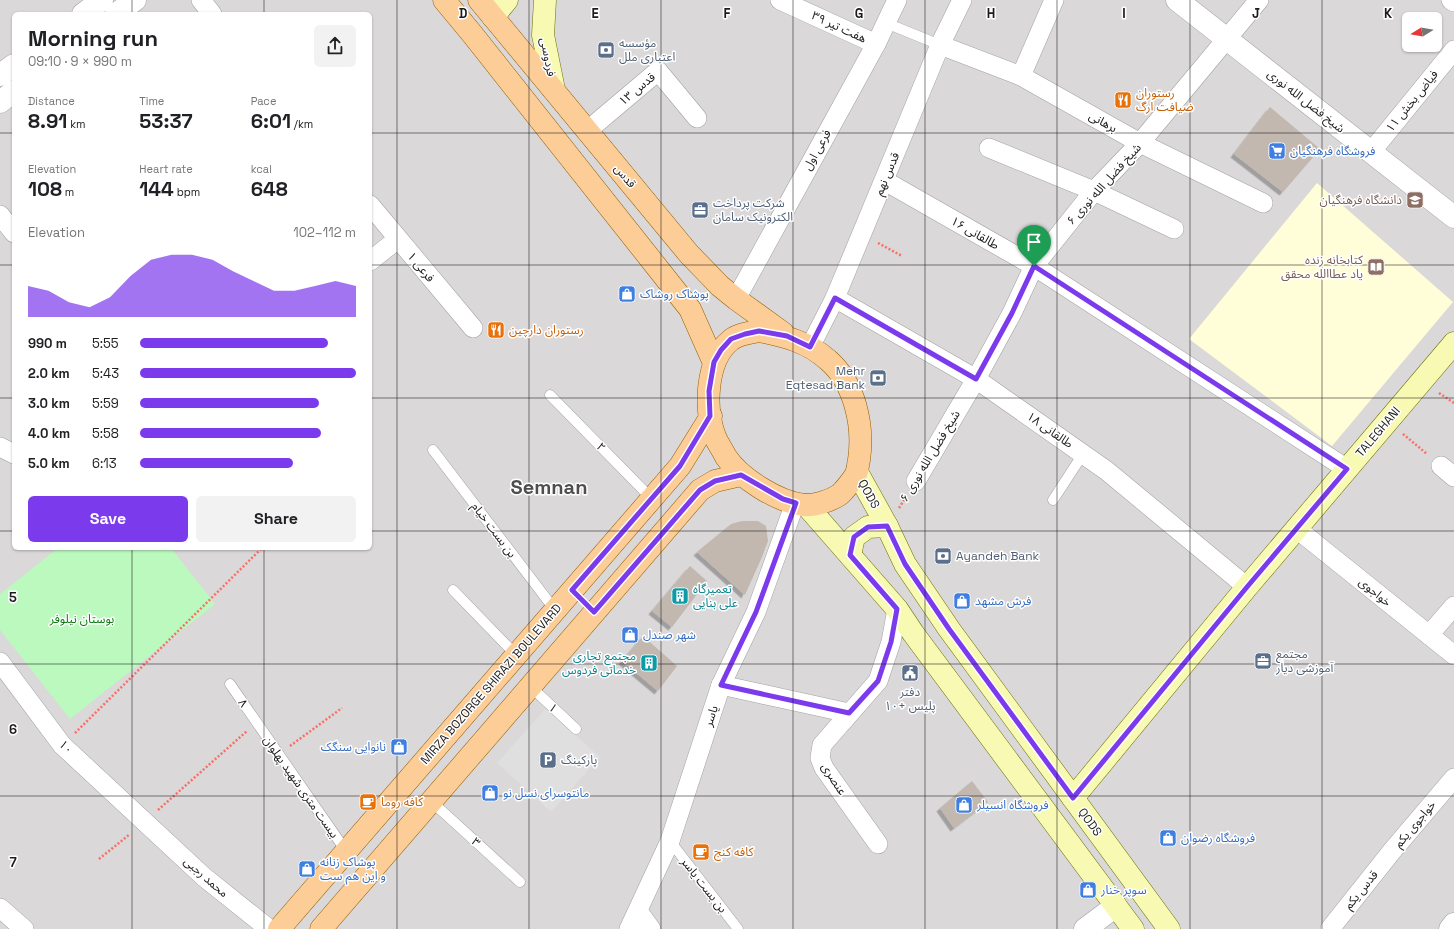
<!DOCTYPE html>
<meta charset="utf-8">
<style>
:root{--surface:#fff;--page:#f2f2f2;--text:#202124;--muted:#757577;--accent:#7c3aed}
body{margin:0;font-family:"Space Grotesk","Noto Sans Arabic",sans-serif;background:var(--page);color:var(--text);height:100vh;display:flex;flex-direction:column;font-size:15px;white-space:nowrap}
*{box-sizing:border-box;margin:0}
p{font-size:13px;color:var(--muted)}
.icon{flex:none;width:22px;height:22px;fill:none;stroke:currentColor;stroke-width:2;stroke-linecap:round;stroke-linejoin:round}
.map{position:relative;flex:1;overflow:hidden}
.side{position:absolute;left:12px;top:12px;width:360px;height:538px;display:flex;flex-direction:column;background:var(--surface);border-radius:6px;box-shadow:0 1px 3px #0004}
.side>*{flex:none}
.needle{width:26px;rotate:259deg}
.tools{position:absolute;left:1402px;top:12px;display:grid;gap:8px}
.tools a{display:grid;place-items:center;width:40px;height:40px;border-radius:6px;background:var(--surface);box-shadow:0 1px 3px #0004;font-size:20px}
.pin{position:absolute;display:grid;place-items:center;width:34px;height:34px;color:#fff;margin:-41px -17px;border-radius:50% 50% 50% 0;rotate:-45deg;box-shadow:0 0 4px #0007}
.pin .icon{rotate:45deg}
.round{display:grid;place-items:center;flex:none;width:42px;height:42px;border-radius:6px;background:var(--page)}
.head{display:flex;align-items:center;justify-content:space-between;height:68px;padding:0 16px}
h1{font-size:22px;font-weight:700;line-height:30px}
.figures{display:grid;grid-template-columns:repeat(3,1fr);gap:6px;height:68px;padding:4px 16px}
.figures div{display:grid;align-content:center}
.figures b{font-size:20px;font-weight:700}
.figures small{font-size:11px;font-weight:400}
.figures p{font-size:11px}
.chart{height:112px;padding:8px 16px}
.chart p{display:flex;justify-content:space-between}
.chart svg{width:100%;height:72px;margin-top:4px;fill:var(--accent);opacity:.7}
.button{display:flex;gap:8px;margin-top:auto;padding:8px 16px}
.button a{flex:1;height:46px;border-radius:6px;background:var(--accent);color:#fff;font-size:16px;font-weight:700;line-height:46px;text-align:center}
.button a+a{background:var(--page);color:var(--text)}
ul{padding:0 16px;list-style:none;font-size:13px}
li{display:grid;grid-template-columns:64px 48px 1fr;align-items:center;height:30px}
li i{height:10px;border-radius:5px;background:var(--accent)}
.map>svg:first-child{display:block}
.residential{fill:#dad8d8;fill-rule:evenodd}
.education{fill:#fffed8}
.park{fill:#bcf9bf}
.parking{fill:#dfdfdf}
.building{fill:#c2b8b0;filter:url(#shadow)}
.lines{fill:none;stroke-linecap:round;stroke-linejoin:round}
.service-casing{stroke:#a2a2a2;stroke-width:11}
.minor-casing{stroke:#a2a2a2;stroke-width:20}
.tertiary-casing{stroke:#a2a2a2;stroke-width:23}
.secondary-casing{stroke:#697104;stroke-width:23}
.primary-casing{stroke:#935d00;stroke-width:23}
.path{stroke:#fa6f65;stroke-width:2.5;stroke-dasharray:2 2;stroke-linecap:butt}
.service{stroke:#fff;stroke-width:10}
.minor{stroke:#fff;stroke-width:19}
.tertiary{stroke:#fff;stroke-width:22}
.secondary{stroke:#f8f9b3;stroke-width:22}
.primary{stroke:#fccd97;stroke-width:22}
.route-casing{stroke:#fff;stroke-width:8}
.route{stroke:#7c3aed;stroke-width:5}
.grid{fill:none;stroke:#1b1b1b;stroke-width:1;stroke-opacity:0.55}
.labels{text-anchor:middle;stroke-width:3;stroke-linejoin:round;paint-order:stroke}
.street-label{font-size:12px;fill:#1b1b1b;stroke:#fff}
.service-label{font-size:12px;fill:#4e5e75;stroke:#fff;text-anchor:start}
.food-label{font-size:12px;fill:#c56008;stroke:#fff;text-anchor:start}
.shop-label{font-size:12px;fill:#366cbe;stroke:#fff;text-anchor:start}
.education-label{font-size:12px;fill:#785e54;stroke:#fff;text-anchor:end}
.culture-label{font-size:12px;fill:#0d838f;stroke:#fff;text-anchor:start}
.park-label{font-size:12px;fill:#0b7810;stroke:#fff}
.town-label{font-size:20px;font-weight:bold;fill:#4e4e4e;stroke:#fff}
.grid-label{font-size:13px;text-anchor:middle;font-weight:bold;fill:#1b1b1b;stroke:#fff;stroke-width:3;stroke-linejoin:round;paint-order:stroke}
</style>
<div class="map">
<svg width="1454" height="929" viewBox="0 0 1454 929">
<defs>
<filter id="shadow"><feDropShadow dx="-3.5" dy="3.5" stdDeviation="0" flood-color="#0004"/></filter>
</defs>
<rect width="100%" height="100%" fill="#ede9e1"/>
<!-- residential -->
<path class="residential" d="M0 0H1454V929H0ZM14 14H370V548H14ZM1409 19H1435V45H1409Z"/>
<!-- education -->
<polygon class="education" points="1317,183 1453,302 1332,446 1189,339"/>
<!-- park -->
<polygon class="park" points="58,548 171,548 215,604 70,719 0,630 0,594"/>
<!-- parking -->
<polygon class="parking" points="546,708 600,757 551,812 497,763"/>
<!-- building -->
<g class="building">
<polygon points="1270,107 1320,149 1283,192 1234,154"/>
<polygon points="742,521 758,521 766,526 768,541 762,557 745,595 697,552 731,524"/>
<polygon points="690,566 707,581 672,627 652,611"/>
<polygon points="643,636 677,666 658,691 622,661"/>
<polygon points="972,781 988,802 954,828 940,808"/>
</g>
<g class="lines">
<defs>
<g id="service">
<polyline points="886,23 940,45"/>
<polyline points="550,395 652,499"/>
<polyline points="433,450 555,610"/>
<polyline points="1053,500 1083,454"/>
<polyline points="453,590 516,655"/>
<polyline points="230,684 346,851"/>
<polyline points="530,686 576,729"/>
<polyline points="431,801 520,882"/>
<polyline points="670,841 738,929"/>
</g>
<g id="minor">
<polyline points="201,0 212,14"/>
<polyline points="780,0 876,44"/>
<polyline points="1451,0 1454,2"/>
<polyline points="940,45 1021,76 1140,143 1263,203"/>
<polyline points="1021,76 1054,0"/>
<polyline points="587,131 658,71 697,118"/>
<polyline points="989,148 1094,191 1174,229"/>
<polyline points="1371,152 1454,50"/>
<polyline points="885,181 1034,266 1347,469"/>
<polyline points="370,205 473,328"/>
<polyline points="0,215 14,233"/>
<polyline points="370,261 398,239"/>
<polyline points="835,298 976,379 1107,471 1247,587"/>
<polyline points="736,299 876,44 897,0"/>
<polyline points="810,347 835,298 940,45 962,0"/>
<polyline points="0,447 14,454"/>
<polyline points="1441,466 1454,477"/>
<polyline points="916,481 976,379 1012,313 1034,266 1094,191 1140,143 1259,0"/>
<polyline points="1297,529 1454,655"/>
<polyline points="1429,635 1454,606"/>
<polyline points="0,662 62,745 204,877 269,929"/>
<polyline points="721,685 849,713"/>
<polyline points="878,844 824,768 820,758 822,745 878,681 891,642 897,609"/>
<polyline points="0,908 24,929"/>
<polyline points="638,911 651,929"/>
<polyline points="629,929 670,841 721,685 756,612 795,503"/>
<polyline points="1330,929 1392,851 1454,778"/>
</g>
<g id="tertiary">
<polyline points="1177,0 1454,217"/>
<polyline points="83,14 102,0"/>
<polyline points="116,14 135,0"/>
<polyline points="0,75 14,65"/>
<polyline points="0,102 14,91"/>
<polyline points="1085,929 1116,906"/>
<polyline points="1450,929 1454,924"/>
</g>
<g id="secondary">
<polyline points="545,0 543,35 554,90"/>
<polyline points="493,17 507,0"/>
<polyline points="857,472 887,526 905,564 949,629 1169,929"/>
<polyline points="806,505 897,609 913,633 1133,929"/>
<polyline points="850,555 854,537 868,527 887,526"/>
<polyline points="1073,798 1247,587 1454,343"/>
</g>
<g id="primary">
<polyline points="444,0 473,35 690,309 714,363"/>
<polyline points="479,0 689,254 720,286 736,299 783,333"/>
<path d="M759 331C785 336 808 342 828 360 855 383 864 426 859 460 858 463 858 468 857 471 855 478 849 484 845 489 843 491 841 494 839 495 830 501 814 506 804 505 778 502 741 479 726 457 723 451 719 445 716 439 704 411 705 360 731 340 738 334 750 333 759 331Z"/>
<polyline points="279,929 680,466 711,416"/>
<polyline points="321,929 700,490 715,481 741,475"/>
</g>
</defs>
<!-- service casing -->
<use href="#service" class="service-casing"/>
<!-- minor casing -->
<use href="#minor" class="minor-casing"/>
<!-- tertiary casing -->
<use href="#tertiary" class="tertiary-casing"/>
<!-- secondary casing -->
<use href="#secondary" class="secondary-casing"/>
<!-- primary casing -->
<use href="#primary" class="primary-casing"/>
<!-- path -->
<g class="path">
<polyline points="878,243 902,256"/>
<polyline points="1439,393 1454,403"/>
<polyline points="1403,434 1427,454"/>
<polyline points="899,508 906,497"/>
<polyline points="75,733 262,548"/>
<polyline points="290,746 342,708"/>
<polyline points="158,810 247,731"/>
<polyline points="99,859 130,834"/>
</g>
<!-- service -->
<use href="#service" class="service"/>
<!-- minor -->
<use href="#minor" class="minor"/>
<!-- tertiary -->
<use href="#tertiary" class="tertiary"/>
<!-- secondary -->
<use href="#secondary" class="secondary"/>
<!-- primary -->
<use href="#primary" class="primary"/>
</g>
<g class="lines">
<defs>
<polygon id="route" points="1034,266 1347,469 1247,587 1073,798 949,629 905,564 887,526 868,527 854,537 850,555 897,609 891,642 878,681 849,713 721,685 756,612 796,503 783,499 741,475 715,481 700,490 594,612 572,590 680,466 710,416 709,391 714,362 721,350 731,339 745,334 759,331 787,336 810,347 835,298 976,379 1012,313"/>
</defs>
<!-- route casing -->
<use href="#route" class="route-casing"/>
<!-- route -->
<use href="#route" class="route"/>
</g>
<!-- grid -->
<path class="grid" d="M132 0V14M264 0V14M397 0V929M529 0V929M661 0V929M793 0V929M925 0V929M1057 0V929M1190 0V929M1322 0V929M0 133H14M370 133H1454M0 265H14M370 265H1454M0 398H14M370 398H1454M0 531H14M370 531H1454M132 548V929M264 548V929M0 664H1454M0 796H1454"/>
<!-- icons -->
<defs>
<symbol id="bank-square" viewBox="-11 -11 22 22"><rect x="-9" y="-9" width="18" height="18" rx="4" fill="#5c6f8a" stroke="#fff"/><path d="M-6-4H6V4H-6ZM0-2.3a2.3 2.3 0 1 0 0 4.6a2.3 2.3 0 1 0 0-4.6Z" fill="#fff"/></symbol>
<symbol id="restaurant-square" viewBox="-11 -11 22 22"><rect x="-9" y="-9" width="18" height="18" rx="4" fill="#e8710a" stroke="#fff"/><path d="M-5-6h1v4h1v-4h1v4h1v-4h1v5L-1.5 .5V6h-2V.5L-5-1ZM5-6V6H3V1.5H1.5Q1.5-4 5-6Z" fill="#fff"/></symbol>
<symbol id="supermarket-square" viewBox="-11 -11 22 22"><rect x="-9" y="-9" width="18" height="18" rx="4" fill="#3f7fe0" stroke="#fff"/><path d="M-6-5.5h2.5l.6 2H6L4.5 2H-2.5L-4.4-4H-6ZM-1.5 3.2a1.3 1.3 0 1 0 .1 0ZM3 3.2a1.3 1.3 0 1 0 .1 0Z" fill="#fff"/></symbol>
<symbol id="university-square" viewBox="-11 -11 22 22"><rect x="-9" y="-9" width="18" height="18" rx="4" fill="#8d6e63" stroke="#fff"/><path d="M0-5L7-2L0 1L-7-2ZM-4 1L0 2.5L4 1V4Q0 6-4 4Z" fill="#fff"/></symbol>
<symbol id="office-square" viewBox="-11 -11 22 22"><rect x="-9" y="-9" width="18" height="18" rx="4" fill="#5c6f8a" stroke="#fff"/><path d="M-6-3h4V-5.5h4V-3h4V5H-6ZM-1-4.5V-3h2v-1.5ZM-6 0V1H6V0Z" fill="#fff"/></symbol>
<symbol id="library-square" viewBox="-11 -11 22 22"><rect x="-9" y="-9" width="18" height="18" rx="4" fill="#8d6e63" stroke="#fff"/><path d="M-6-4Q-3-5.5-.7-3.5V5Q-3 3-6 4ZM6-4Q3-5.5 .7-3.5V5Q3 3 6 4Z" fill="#fff"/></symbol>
<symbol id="shop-square" viewBox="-11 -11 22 22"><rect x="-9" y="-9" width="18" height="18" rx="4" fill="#3f7fe0" stroke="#fff"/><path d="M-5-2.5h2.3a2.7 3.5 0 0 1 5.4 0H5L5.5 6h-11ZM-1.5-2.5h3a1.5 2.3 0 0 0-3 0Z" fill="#fff"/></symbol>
<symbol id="building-square" viewBox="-11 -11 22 22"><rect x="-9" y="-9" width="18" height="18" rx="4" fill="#0f9aa8" stroke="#fff"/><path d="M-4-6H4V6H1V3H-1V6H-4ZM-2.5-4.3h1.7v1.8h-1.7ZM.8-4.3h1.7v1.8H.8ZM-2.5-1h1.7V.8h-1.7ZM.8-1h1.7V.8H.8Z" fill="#fff"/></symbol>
<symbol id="civic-square" viewBox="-11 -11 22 22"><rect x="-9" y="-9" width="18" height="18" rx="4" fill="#5c6f8a" stroke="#fff"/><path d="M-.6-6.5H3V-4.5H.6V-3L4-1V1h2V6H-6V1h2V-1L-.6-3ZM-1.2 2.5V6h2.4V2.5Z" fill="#fff"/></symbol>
<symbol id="parking-square" viewBox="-11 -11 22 22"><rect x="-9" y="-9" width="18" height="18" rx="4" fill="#5c6f8a" stroke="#fff"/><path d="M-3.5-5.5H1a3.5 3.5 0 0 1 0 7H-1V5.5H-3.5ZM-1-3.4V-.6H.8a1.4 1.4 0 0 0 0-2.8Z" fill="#fff"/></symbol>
<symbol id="cafe-square" viewBox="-11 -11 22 22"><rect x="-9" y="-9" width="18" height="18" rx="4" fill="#e8710a" stroke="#fff"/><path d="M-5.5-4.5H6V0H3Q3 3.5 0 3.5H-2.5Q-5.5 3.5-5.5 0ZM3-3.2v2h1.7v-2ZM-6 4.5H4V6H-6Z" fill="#fff"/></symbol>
</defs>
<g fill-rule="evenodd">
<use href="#bank-square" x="596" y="40" width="20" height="20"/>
<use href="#restaurant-square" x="1113" y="90" width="20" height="20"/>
<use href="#supermarket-square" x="1267" y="141" width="20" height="20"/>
<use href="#university-square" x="1405" y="190" width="20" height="20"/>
<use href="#office-square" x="690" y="200" width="20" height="20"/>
<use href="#library-square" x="1366" y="257" width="20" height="20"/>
<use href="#shop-square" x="617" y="284" width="20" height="20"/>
<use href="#restaurant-square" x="486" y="320" width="20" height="20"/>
<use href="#bank-square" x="868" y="368" width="20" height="20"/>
<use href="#bank-square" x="933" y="546" width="20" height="20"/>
<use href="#building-square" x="670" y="586" width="20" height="20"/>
<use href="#shop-square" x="952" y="591" width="20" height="20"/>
<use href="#shop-square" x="620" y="625" width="20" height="20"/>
<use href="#office-square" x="1253" y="651" width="20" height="20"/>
<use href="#building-square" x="639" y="653" width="20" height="20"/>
<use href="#civic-square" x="900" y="663" width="20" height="20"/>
<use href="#shop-square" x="389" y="737" width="20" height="20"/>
<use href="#parking-square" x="538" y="750" width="20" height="20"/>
<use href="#shop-square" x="480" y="783" width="20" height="20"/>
<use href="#cafe-square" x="358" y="792" width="20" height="20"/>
<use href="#shop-square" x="954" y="795" width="20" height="20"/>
<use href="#shop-square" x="1158" y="828" width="20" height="20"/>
<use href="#cafe-square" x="691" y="842" width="20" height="20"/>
<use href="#shop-square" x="297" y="859" width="20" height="20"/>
<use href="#shop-square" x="1078" y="880" width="20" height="20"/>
</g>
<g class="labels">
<!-- street labels -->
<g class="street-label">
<text transform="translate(839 27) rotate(25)" y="4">هفت تیر ۳۹</text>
<text transform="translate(548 57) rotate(79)" y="4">فردوسی</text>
<text transform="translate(637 89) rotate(-40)" y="4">قدس ۱۳</text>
<text transform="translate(1306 101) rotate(38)" y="4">شیخ فضل الله نوری</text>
<text transform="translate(1412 101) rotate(-51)" y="4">فیاض بخش ۱۱</text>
<text transform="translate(1103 122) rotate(29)" y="4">برهانی</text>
<text transform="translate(817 150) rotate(-61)" y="4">فرعی اول</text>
<text transform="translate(887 174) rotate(-67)" y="4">قدس نهم</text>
<text transform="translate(625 176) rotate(50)" y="4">قدس</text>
<text transform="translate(1104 184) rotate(-48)" y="4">شیخ فضل الله نوری ۶</text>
<text transform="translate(975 233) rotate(30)" y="4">طالقانی ۱۶</text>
<text transform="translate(421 267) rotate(50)" y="4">فرعی ۱</text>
<text transform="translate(1050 430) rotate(35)" y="4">طالقانی ۱۸</text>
<text transform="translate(1378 432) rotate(-50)" y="4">TALEGHANI</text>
<text transform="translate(601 447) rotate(46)" y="4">۲</text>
<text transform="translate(930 456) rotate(-59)" y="4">شیخ فضل الله نوری ۶</text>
<text transform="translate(869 494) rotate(61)" y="4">QODS</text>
<text transform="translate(494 530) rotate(53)" y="4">بن بست خیام</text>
<text transform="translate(1375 592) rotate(39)" y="4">خواجوی</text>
<text transform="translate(491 684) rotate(-49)" y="4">MIRZA BOZORGE SHIRAZI BOULEVARD</text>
<text transform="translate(243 703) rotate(55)" y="4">۸</text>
<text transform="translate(553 708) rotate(43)" y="4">۱</text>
<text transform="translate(711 716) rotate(-72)" y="4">یاسر</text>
<text transform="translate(66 747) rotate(46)" y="4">۱۰</text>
<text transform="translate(834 779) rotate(57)" y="4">عنصری</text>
<text transform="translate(301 787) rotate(55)" y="4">بیست متری شهید پهلوان</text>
<text transform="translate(1090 822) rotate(54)" y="4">QODS</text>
<text transform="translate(1415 824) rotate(-50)" y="4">خواجوی یکم</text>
<text transform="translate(476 842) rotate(42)" y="4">۳</text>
<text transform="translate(206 877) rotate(41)" y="4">محمد رجبی</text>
<text transform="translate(704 885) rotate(52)" y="4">بن بست یاسر</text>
<text transform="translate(1361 890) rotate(-51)" y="4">قدس یکم</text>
</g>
<!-- service labels -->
<g class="service-label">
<text x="619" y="47">مؤسسه<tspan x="619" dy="14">اعتباری ملل</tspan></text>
<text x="713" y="207">شرکت پرداخت<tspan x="713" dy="14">الکترونیک سامان</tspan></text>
<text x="865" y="375" text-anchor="end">Mehr<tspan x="865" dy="14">Eqtesad Bank</tspan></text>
<text x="956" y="560">Ayandeh Bank</text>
<text x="1276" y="658">مجتمع<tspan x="1276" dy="14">آموزشی دیار</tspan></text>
<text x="910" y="696" text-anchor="middle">دفتر<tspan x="910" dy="14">پلیس +۱۰</tspan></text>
<text x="561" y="764">پارکینگ</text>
</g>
<!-- food labels -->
<g class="food-label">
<text x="1136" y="97">رستوران<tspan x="1136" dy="14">ضیافت ارگ</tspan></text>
<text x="509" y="334">رستوران دارچین</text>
<text x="381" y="806">کافه روما</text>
<text x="714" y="856">کافه کنج</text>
</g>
<!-- shop labels -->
<g class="shop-label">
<text x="1290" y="155">فروشگاه فرهنگیان</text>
<text x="640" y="298">پوشاک روشاک</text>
<text x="975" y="605">فرش مشهد</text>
<text x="643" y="639">شهر صندل</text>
<text x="386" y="751" text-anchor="end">نانوایی سنگک</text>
<text x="503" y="797">مانتوسرای نسل نو</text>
<text x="977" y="809">فروشگاه انسیلر</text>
<text x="1181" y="842">فروشگاه رضوان</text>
<text x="320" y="866">پوشاک زنانه<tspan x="320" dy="14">و این هم ست</tspan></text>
<text x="1101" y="894">سوپر خنار</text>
</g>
<!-- education labels -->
<g class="education-label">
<text x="1402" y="204">دانشگاه فرهنگیان</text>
<text x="1363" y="264">کتابخانه زنده<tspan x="1363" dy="14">یاد عطاالله محقق</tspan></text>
</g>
<!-- culture labels -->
<g class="culture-label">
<text x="693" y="593">تعمیرگاه<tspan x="693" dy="14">علی بنایی</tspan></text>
<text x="636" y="660" text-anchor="end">مجتمع تجاری<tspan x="636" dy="14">خدماتی فردوس</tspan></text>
</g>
<!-- park labels -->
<g class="park-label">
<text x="82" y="623">بوستان نیلوفر</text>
</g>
<!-- town labels -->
<g class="town-label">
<text x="549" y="494">Semnan</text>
</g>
</g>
<g class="grid-label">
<text x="463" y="18">D</text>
<text x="595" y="18">E</text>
<text x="727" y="18">F</text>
<text x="859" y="18">G</text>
<text x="991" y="18">H</text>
<text x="1124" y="18">I</text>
<text x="1256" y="18">J</text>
<text x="1388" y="18">K</text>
<text x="13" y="602">5</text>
<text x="13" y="734">6</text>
<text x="13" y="867">7</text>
</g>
</svg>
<div class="tools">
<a><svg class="needle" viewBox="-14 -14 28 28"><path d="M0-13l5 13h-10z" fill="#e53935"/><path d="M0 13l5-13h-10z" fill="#757577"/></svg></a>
</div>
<div class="pin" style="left:1034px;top:266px;background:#1e9e55"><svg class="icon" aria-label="arrive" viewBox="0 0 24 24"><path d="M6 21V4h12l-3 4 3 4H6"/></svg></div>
<section class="side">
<div class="head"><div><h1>Morning run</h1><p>09:10 · 9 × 990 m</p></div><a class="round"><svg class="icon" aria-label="share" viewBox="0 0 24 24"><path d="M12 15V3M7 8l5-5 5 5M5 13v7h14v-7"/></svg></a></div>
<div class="figures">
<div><p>Distance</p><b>8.91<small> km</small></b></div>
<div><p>Time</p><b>53:37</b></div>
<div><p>Pace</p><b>6:01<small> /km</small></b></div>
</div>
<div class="figures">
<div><p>Elevation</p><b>108<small> m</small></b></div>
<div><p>Heart rate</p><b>144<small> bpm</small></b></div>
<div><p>kcal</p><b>648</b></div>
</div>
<div class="chart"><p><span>Elevation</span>102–112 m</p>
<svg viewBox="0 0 160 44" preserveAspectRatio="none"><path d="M0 44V25L10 28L20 35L30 38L40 32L50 19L60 9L70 6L80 6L90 9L100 16L110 22L120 28L130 28L140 25L150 22L160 25V44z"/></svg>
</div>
<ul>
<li><b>990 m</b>5:55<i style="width:87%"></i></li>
<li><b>2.0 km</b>5:43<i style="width:100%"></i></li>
<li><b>3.0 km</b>5:59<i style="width:83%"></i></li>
<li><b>4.0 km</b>5:58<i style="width:84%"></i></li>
<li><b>5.0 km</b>6:13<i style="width:71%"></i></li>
</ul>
<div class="button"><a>Save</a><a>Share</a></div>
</section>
</div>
